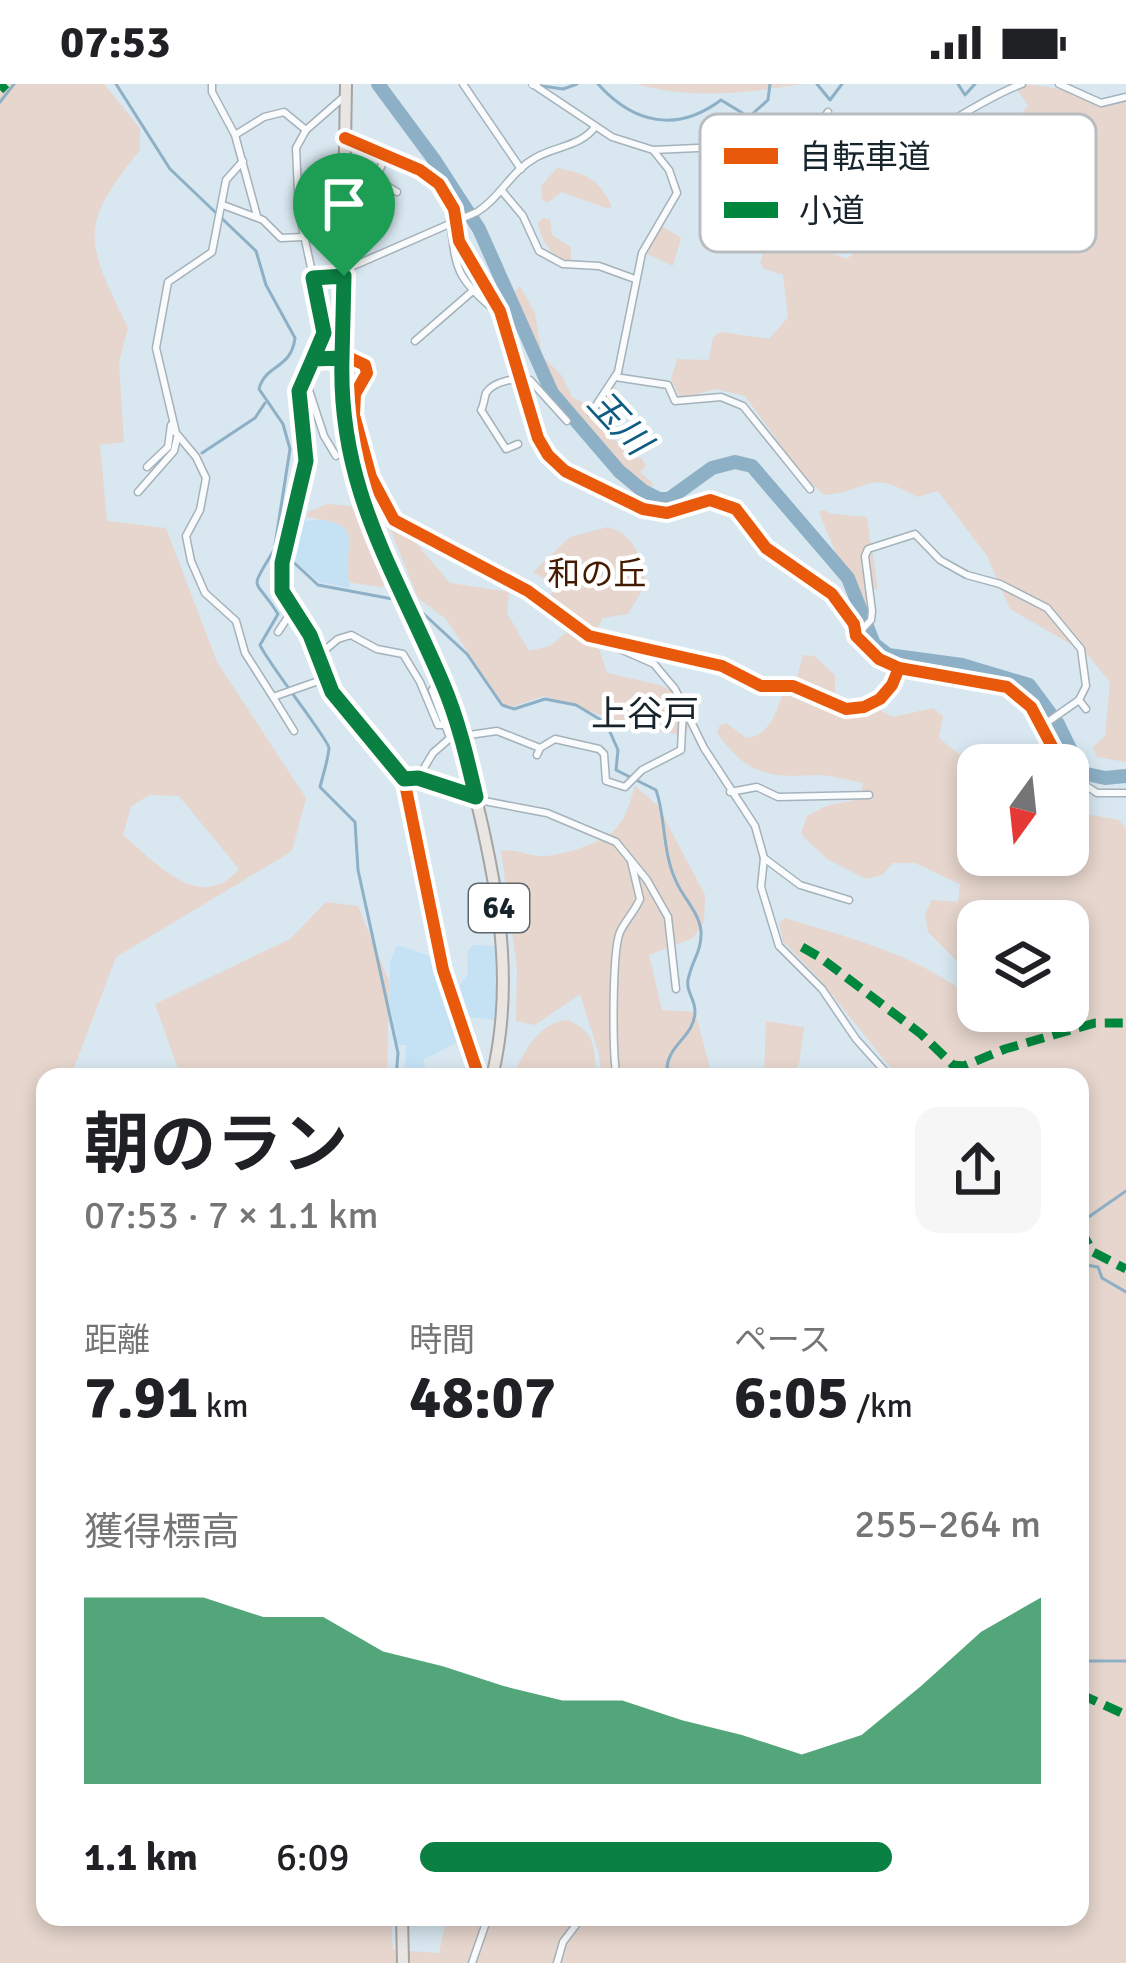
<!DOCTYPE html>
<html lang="ja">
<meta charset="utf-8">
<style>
:root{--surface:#fff;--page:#f6f6f6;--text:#202124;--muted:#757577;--accent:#0b8043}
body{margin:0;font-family:Signika,"Noto Sans JP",sans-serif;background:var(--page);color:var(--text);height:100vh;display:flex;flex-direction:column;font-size:45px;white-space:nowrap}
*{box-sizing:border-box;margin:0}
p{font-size:39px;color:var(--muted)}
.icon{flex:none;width:66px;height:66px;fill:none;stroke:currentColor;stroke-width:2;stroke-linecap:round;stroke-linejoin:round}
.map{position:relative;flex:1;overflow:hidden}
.sheet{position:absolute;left:36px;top:984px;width:1053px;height:858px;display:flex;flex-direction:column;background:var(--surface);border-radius:24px;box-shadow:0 6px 18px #0003}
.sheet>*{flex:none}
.needle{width:78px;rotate:195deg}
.buttons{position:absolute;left:957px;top:660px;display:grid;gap:24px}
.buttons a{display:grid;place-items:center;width:132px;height:132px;border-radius:24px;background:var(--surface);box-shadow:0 6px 18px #0003;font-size:60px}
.pin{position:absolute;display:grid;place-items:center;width:102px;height:102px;color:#fff;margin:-123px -51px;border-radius:50% 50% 50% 0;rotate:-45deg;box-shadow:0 0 12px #0007}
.pin .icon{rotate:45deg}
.round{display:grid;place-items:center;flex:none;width:126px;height:126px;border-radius:24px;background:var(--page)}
.summary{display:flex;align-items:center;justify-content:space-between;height:204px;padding:0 48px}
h1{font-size:66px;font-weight:700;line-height:90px}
.figures{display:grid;grid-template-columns:repeat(3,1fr);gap:18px;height:204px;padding:12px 48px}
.figures div{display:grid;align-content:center}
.figures b{font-size:60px;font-weight:700}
.figures small{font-size:33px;font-weight:400}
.figures p{font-size:33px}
.chart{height:336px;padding:24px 48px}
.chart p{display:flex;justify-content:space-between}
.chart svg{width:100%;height:216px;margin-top:12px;fill:var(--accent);opacity:.7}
ul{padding:0 48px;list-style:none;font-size:39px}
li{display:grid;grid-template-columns:192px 144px 1fr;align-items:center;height:90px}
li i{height:30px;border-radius:15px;background:var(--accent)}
.status{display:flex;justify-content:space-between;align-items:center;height:84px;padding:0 60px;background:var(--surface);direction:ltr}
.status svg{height:33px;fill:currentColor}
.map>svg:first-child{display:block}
.built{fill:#c5e2f5}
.green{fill:#e6d6cd;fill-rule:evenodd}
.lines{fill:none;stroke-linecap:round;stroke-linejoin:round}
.stream{stroke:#8db0c6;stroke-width:3}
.river{stroke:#8db0c6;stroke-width:14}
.minor-casing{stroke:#a5b2ba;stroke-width:9}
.tertiary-casing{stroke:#a5b2ba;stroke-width:10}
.primary-casing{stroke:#a6a3a1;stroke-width:14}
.minor{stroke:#f9fbfd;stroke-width:6}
.tertiary{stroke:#f9fbfd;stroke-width:8}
.primary{stroke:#e9e5e3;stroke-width:10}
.primary-bridge-casing{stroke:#a6a3a1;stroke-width:14;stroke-linecap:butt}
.primary-bridge{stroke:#e9e5e3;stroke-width:10}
.quiet{stroke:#00873e;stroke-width:9;stroke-dasharray:18 9;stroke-linecap:butt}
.cycleway-casing{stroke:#fff;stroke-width:20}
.cycleway{stroke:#e8590c;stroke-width:12}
.route-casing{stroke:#fff;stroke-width:24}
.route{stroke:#0b8043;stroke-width:15}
.labels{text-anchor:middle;stroke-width:9;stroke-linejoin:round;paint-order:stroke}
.shield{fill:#fff;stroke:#5d666b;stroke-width:3}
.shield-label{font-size:30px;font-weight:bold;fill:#17242c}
.park-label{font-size:33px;fill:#441b00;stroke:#fff}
.water-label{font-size:36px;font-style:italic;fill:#0f5c82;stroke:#fff}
.neighbourhood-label{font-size:36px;fill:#17242c;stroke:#fff}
.key{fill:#fff;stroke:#b9bdc0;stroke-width:3}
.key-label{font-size:33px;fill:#17242c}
</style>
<div class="status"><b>07:53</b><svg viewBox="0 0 49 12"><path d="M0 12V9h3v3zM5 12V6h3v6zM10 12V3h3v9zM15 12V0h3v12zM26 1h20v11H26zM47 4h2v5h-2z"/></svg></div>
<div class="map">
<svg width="1126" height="1879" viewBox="0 0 1126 1879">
<rect width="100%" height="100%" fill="#d8e7f0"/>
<!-- built -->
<g class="built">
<polygon points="332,435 345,443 349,450 350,504 319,498 291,473 300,437"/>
<polygon points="397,861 436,874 461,956 423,976 428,993 404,993 406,961 398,961 389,917 390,878"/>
<polygon points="473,861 495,862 496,936 461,932 457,905 468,890 467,868"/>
</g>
<!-- green -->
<g class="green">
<path d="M0 0H104L140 44V66C76 144 87 158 128 244L119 278 124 358 100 361 107 437 166 444 217 578 306 714 292 767 116 873 74 984 77 993H45V1833H391L393 1866 439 1869 447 1833H1080V993H898L821 897 783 857 779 839 785 834C849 854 910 868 965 909L972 892 928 848 925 829 932 816 958 818 960 800 915 779H893L882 791 866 795 827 775 801 750 807 732 829 721 860 715 863 699C848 696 831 691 816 691 767 694 747 690 717 649L720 641 726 639 746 654C771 651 775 629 784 608L794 605 803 571 814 572 835 591V613L845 620 864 618 893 633 933 624 943 632 939 654 966 676 991 681H978V771H1068V727L1119 736 1126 745V1879H0ZM150 711 179 712 239 785C201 831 155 778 123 751L131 722ZM978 837H1068V927H978Z"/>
<path d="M636 0H803C742 9 696 16 636 0Z"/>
<path d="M1014 0C1053 0 1087 14 1126 18V678L1097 673 1093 663 1105 652 1110 598 1086 569 1010 525 987 472 938 407 917 413C865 383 872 407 824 411L803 392 745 312 715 305 681 315 671 295 677 275 709 276 713 253 721 248 769 255 788 233 783 191 764 185 760 179 768 156 773 153 816 162 847 175 856 167 849 149 822 121 825 105C861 89 872 98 905 115L912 136 948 145 971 132 963 105 928 94 901 92 897 83 903 70 1001 64 1011 42 1028 22Z"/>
<path d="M557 84C588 90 600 96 612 123L606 124 562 108 547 119 542 115 541 102Z"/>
<path d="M542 134 550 135 552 151 571 163V179C551 173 543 159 538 140Z"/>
<polygon points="660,141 681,154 673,182 647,170"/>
<path d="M520 202 535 229 542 272 562 292 572 313 599 327 613 300 620 310 611 325 597 335 630 374H642L646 382 640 388 653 400 650 406C620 390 606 362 582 340H573L553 315V297L538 278 513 209Z"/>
<path d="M327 420 351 422 359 429 384 496 383 503 352 499 347 493C348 447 361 441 307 433L308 428Z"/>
<path d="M823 426 832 430 867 433C869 457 877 483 877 505L863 502 870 520 865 531 860 528 819 428Z"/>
<path d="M608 443C635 451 642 474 646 500L628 530 602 534 596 550 546 518 556 502 533 488 570 453Z"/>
<polygon points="390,444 404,445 450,499 509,508 507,529 529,567 550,562 568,547 599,565 607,589 660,601 684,612 693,638 682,651 633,642 544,612 506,625 446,535 418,514"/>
<path d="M635 702 658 722 705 811 704 838 693 854 649 871 662 926 695 928 711 988 704 993H601L599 970 580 910 535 941 516 937 517 884 501 767C514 764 524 770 537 772 550 773 563 769 575 766 616 752 623 744 635 702Z"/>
<polygon points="326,818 358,822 389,897 387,993 181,993 155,920 290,855"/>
<path d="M568 936C597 949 593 964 597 993H513C523 968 540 937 568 936Z"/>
<polygon points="766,937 804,943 799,980 791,993 764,993"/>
</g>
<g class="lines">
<!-- stream -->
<g class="stream">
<path d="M116 0 170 85 256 167 266 201 295 254C291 286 265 280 259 305L283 340 290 365 275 461 280 467"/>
<path d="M598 0C634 40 677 49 721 16L749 33 768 16 770 0"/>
<polyline points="817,0 830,16 842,0"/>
<polyline points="958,0 965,11 975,0"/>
<polyline points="542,2 563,5 577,0"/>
<polyline points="0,18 14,0"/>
<polyline points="202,369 255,334 265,319"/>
<path d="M274 466C248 510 254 491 278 530L260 561C269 581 329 656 329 664 328 676 323 691 320 703L355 738 358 786 398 969 396 993"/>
<polyline points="288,473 318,501 398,516"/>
<path d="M413 520 467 570 502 621 514 625 545 615 576 621 606 639 618 666 616 686 656 706C666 734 662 768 676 797 683 814 699 828 701 847 702 866 693 875 689 892 684 906 695 914 695 927 695 952 669 960 667 983L675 993"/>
<polyline points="1080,1139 1126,1107"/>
<polyline points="1080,1180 1098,1183 1102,1194 1126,1208"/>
<polyline points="1080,1577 1126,1577"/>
</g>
<!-- river -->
<polyline class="river" points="378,0 435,77 479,145 552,309 619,387 643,407 659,415 669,415 712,384 735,378 752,382 848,494 874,560 888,571 962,581 1029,601 1058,640 1082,689 1105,694 1126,692"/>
<defs>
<g id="minor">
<polyline points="212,0 212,8 235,51 257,132"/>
<polyline points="463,0 521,85"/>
<polyline points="1059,0 1101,19 1126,13"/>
<path d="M534 1 612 53 653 66 917 54C954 39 985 13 1022 0"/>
<polyline points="235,51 264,33 284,28 306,46"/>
<polyline points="805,59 828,28"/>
<polyline points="765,60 775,78 812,90 867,76"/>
<polyline points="385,73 376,95 397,108"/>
<polyline points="243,77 226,96 212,168 168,198 156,264 176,349 196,373 206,394 200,426 186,452 191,477 205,509 236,537 245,569 273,613 324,595"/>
<polyline points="502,107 523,132 539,167 563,180 599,182 635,195"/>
<polyline points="223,121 263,136 281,154 303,153"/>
<path d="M450 136C456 180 453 191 491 223H498"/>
<path d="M344 186 477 128C500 114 511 87 535 74 555 62 580 63 595 43"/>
<polyline points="313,194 344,192"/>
<polyline points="415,257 483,198"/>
<polyline points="313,274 324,244 299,128 296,64 306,46 346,11"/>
<polyline points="615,293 668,301 675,317 721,313 743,322 810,405"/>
<polyline points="302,296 307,300 324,352 336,372"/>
<polyline points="591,329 618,288 642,169 677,109 669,86 653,66"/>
<path d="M518 360 506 365 481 326C484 321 484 315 486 309 493 297 518 293 530 296L567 337"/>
<polyline points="147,383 168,363 171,341"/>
<polyline points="138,408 174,367 177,354"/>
<polyline points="278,548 292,527"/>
<polyline points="856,552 871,536 872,527 865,472 868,465 915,450 940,476 967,491 1000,500 1047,524 1081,565 1086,602 1079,616"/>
<polyline points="604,558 654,580 675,605 704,664 755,742 764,774 761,803 779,862 822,905 856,955 890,993"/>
<polyline points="319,571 338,555 351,551 377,565 403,570 420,598 438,641 444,641"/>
<polyline points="441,597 432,606 450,654"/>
<polyline points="273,613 294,647"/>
<polyline points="1042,642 1079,616 1086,625"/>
<polyline points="469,651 497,647 540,664"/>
<polyline points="537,671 540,664 555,655 599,665 604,670 606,697 625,703 642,686 681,666 683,625"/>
<polyline points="1068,690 1097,709 1126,709"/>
<polyline points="418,694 433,669 449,655"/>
<polyline points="404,695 418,694 484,717 547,729 616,758 647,796 668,833 676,905"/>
<polyline points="730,708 757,703 778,713 869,711"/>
<polyline points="764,774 800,801 849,816"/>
<polyline points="479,993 443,886 404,695 332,608 310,551 282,507 282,479 306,377 299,306 313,275 350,274 365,281 367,289 355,310 354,331 371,393 394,436 528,507 589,552 722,582 761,602 793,602 846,625 864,623 880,615 892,601 899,584 1007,603 1031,623 1062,681"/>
<path d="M617 993C612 972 612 867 620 848 625 837 635 827 640 815L631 777"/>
<polyline points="472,1879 488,1833"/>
<polyline points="557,1879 563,1858 582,1833"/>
</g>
<g id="tertiary">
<polyline points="533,0 536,0"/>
<polyline points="345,54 420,86 439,100 454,125 459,157 500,227 528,327 548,371 565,387 654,428 710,416 736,425 766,464 832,510 854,540 856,552 879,575 899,584"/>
</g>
<g id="primary">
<path d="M346 0 341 311C350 421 402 504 444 603"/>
<path d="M462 657C489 768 520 879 492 993"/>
<polyline points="402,1833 403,1879"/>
</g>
</defs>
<!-- minor casing -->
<use href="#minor" class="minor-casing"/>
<!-- tertiary casing -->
<use href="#tertiary" class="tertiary-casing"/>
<!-- primary casing -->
<use href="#primary" class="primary-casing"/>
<!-- minor -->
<use href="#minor" class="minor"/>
<!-- tertiary -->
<use href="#tertiary" class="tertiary"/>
<!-- primary -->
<use href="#primary" class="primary"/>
<defs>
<polyline id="primary-bridge" points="444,603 462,657"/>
</defs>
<!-- primary-bridge casing -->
<use href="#primary-bridge" class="primary-bridge-casing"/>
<!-- primary-bridge -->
<use href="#primary-bridge" class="primary-bridge"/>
<!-- quiet -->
<g class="quiet">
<polyline points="0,6 6,0"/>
<polyline points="802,863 821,874 921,950 953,981 964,982 1005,965 1095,939 1126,939"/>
<polyline points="1080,1145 1093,1168 1126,1185"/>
<polyline points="1080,1610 1126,1631"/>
</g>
<defs>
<g id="cycleway">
<polyline points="345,54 420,86 439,100 454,125 459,157 500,227 538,354 548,371 565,387 643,425 667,429 710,416 736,425 766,464 832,510 854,540 856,552 879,575 899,584 1007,603 1031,623 1062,681"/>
<polyline points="479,993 443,886 404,695 332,608 310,551 282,507 282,479 306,377 299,306 313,275 350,274 365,281 367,289 355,310 354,331 371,393 394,436 528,507 589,552 722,582 761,602 793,602 846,625 864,623 880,615 892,601 899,584"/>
</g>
</defs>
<!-- cycleway casing -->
<use href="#cycleway" class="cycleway-casing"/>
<!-- cycleway -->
<use href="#cycleway" class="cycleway"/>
</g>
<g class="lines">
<defs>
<path id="route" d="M344 192 342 274 313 275 299 307 306 377 282 479V507L310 551 332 608 404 695 418 694 476 713C467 674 458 635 442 598 393 483 338 404 342 274L313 275 324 249 313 194 344 192"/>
</defs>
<!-- route casing -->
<use href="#route" class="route-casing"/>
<!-- route -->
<use href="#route" class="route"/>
</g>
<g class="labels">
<!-- shield labels -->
<rect class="shield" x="469" y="800" width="60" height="48" rx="9"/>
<g class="shield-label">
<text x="499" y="834">64</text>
</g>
<!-- park labels -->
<g class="park-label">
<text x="597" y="501">和の丘</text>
</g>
<!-- water labels -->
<g class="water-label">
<text transform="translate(620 338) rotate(47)" y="13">玉川</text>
</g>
<!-- neighbourhood labels -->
<g class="neighbourhood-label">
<text x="645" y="642">上谷戸</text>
</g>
</g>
<!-- legend -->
<rect x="700" y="30" width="396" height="138" rx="18" class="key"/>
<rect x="724" y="64" width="54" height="16" fill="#e8590c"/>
<rect x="724" y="118" width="54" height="16" fill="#00873e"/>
<g class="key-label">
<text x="799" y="84">自転車道</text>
<text x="799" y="138">小道</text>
</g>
</svg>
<div class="buttons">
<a><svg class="needle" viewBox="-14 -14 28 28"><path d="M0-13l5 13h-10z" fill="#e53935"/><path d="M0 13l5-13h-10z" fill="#757577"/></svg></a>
<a><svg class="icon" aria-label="layers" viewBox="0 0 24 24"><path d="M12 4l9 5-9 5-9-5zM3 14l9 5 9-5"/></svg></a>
</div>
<div class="pin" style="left:344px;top:192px;background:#1e9e55"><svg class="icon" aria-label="arrive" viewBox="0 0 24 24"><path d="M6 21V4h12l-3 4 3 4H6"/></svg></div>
<section class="sheet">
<div class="summary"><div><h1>朝のラン</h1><p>07:53 · 7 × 1.1 km</p></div><a class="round"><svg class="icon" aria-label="share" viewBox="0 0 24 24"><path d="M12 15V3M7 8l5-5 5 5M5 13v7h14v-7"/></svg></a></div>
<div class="figures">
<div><p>距離</p><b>7.91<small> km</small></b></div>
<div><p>時間</p><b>48:07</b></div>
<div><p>ペース</p><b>6:05<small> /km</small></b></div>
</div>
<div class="chart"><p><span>獲得標高</span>255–264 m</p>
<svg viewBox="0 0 160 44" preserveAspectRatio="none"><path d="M0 44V6L10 6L20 6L30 10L40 10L50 17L60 20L70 24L80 27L90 27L100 31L110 34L120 38L130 34L140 24L150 13L160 6V44z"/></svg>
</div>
<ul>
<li><b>1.1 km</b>6:09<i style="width:76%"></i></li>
</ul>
</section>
</div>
